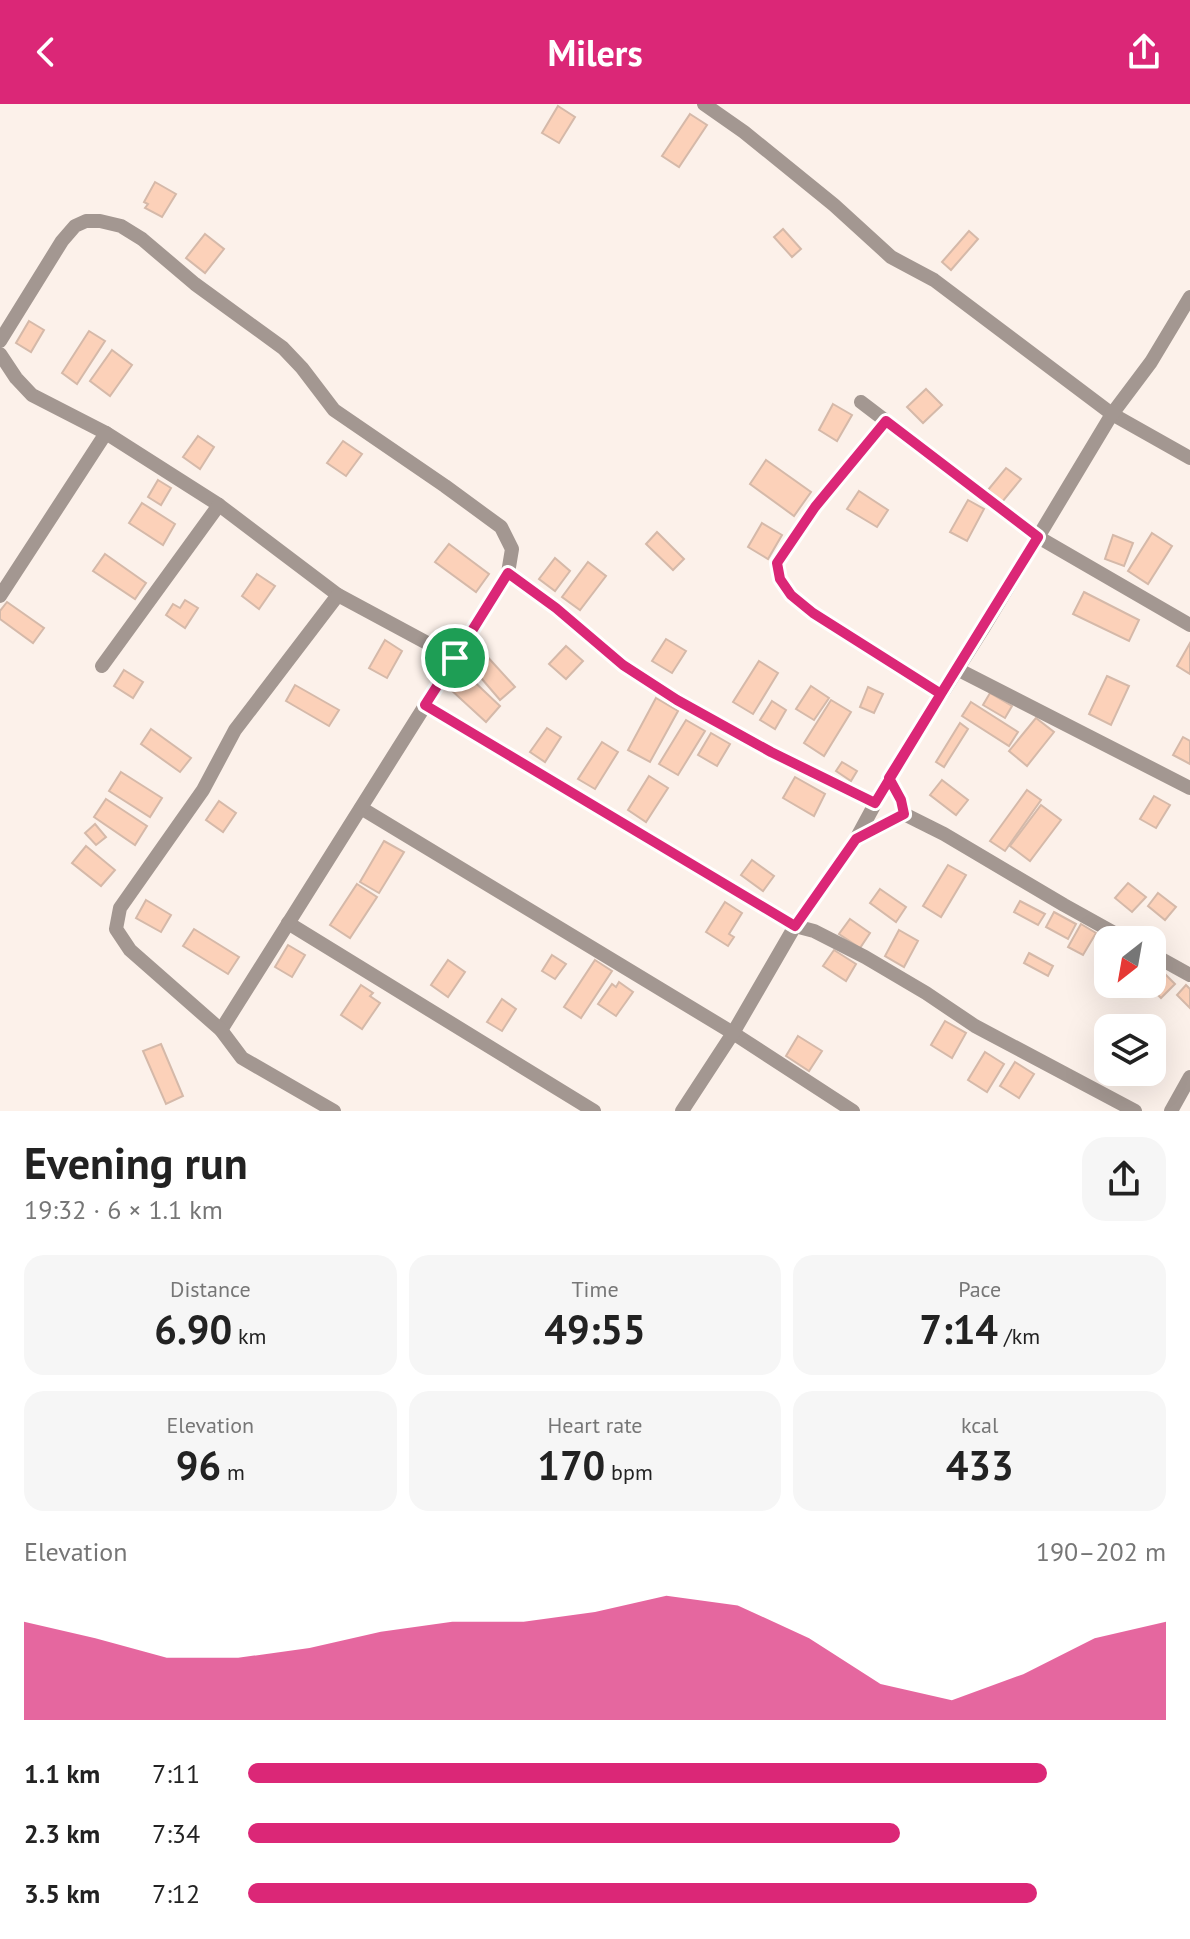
<!DOCTYPE html>
<meta charset="utf-8">
<style>
:root{--surface:#fff;--page:#f6f6f6;--text:#222;--muted:#767676;--accent:#db2777}
body{margin:0;font-family:"PT Sans",sans-serif;background:var(--page);color:var(--text);height:100vh;display:flex;flex-direction:column;font-size:30px;white-space:nowrap}
*{box-sizing:border-box;margin:0}
p{font-size:26px;color:var(--muted)}
.icon{flex:none;width:44px;height:44px;fill:none;stroke:currentColor;stroke-width:2;stroke-linecap:round;stroke-linejoin:round}
.map{position:relative;height:1007px;overflow:hidden}
.sheet{display:flex;flex-direction:column;background:var(--surface);flex:1}
.sheet>*{flex:none}
.needle{width:52px;rotate:211deg}
.tools{position:absolute;left:1094px;top:822px;display:grid;gap:16px}
.tools a{display:grid;place-items:center;width:72px;height:72px;border-radius:16px;background:var(--surface);box-shadow:0 8px 32px #0002;font-size:40px}
.pin{position:absolute;display:grid;place-items:center;width:68px;height:68px;color:#fff;margin:-34px;border:4px solid #fff;border-radius:50%;box-shadow:0 2px 8px #0007}
.round{display:grid;place-items:center;flex:none;width:84px;height:84px;border-radius:24px;background:var(--page)}
.summary{display:flex;align-items:center;justify-content:space-between;height:136px;padding:0 24px}
h1{font-size:44px;font-weight:700;line-height:60px}
.figures{display:grid;grid-template-columns:repeat(3,1fr);gap:12px;height:136px;padding:8px 24px}
.figures div{display:grid;align-content:center;border-radius:20px;background:var(--page);text-align:center}
.figures b{font-size:40px;font-weight:700}
.figures small{font-size:22px;font-weight:400}
.figures p{font-size:22px}
.chart{height:224px;padding:16px 24px}
.chart p{display:flex;justify-content:space-between}
.chart svg{width:100%;height:144px;margin-top:8px;fill:var(--accent);opacity:.7}
ul{padding:0 24px;list-style:none;font-size:26px}
li{display:grid;grid-template-columns:128px 96px 1fr;align-items:center;height:60px}
li i{height:20px;border-radius:10px;background:var(--accent)}
header{display:flex;justify-content:space-between;align-items:center;height:104px;padding:0 24px;background:var(--accent);color:#fff;font-size:36px;font-weight:700}
.map>svg:first-child{display:block}
.building{fill:#fcd1b9;stroke:#d5b9a9;stroke-width:2}
.lines{fill:none;stroke-linecap:round;stroke-linejoin:round}
.minor{stroke:#a39791;stroke-width:14}
.route-casing{stroke:#fff;stroke-width:16}
.route{stroke:#db2777;stroke-width:10}
</style>
<header><svg class="icon" aria-label="back" viewBox="0 0 24 24"><path d="M15 5l-7 7 7 7"/></svg>Milers<svg class="icon" aria-label="share" viewBox="0 0 24 24"><path d="M12 15V3M7 8l5-5 5 5M5 13v7h14v-7"/></svg></header>
<div class="map">
<svg width="1190" height="1007" viewBox="0 0 1190 1007">
<rect width="100%" height="100%" fill="#fcf1ea"/>
<!-- building -->
<g class="building">
<polygon points="558,2 575,13 559,39 542,29"/>
<polygon points="690,10 707,21 679,63 662,52"/>
<polygon points="155,78 176,90 162,113 145,104 148,100 144,98"/>
<polygon points="783,125 801,145 792,153 774,133"/>
<polygon points="969,127 978,135 951,166 942,158"/>
<polygon points="205,130 224,145 205,169 186,154"/>
<polygon points="29,217 44,226 31,248 16,239"/>
<polygon points="89,227 105,237 77,280 62,269"/>
<polygon points="112,246 132,261 110,292 90,277"/>
<polygon points="926,285 942,301 923,319 907,303"/>
<polygon points="833,300 852,311 837,337 819,326"/>
<polygon points="198,332 214,343 200,365 183,353"/>
<polygon points="343,337 362,350 346,372 327,359"/>
<polygon points="766,356 811,388 794,412 750,380"/>
<polygon points="1006,364 1021,375 1002,398 988,386"/>
<polygon points="158,376 171,384 161,401 148,393"/>
<polygon points="859,387 888,406 877,423 847,405"/>
<polygon points="968,396 984,405 967,437 950,428"/>
<polygon points="142,399 175,420 163,441 129,419"/>
<polygon points="762,419 782,431 768,455 748,443"/>
<polygon points="657,428 684,455 673,466 646,440"/>
<polygon points="1152,429 1172,442 1148,480 1128,467"/>
<polygon points="1113,431 1133,439 1124,462 1105,455"/>
<polygon points="449,440 489,470 476,488 435,458"/>
<polygon points="105,450 146,479 135,495 93,467"/>
<polygon points="555,454 570,467 555,487 539,475"/>
<polygon points="588,458 606,472 580,506 562,493"/>
<polygon points="257,470 275,482 259,505 242,492"/>
<polygon points="1084,488 1139,516 1129,537 1073,510"/>
<polygon points="185,496 198,504 185,524 166,511 173,500 180,504"/>
<polygon points="7,498 44,524 33,539 0,515 0,507"/>
<polygon points="666,535 686,547 672,569 652,557"/>
<polygon points="385,536 402,547 387,574 369,564"/>
<polygon points="1190,539 1190,570 1177,562"/>
<polygon points="566,542 583,557 566,575 549,560"/>
<polygon points="484,549 515,583 500,596 470,561"/>
<polygon points="759,557 778,569 753,610 733,598"/>
<polygon points="124,566 143,578 133,594 114,582"/>
<polygon points="465,569 500,602 486,618 450,585"/>
<polygon points="1107,572 1129,582 1111,621 1089,610"/>
<polygon points="295,581 339,606 329,622 286,597"/>
<polygon points="811,582 829,594 814,616 796,605"/>
<polygon points="868,583 883,590 874,609 860,603"/>
<polygon points="990,589 1012,602 1005,614 983,601"/>
<polygon points="656,594 678,607 650,658 628,646"/>
<polygon points="831,596 851,608 824,652 804,639"/>
<polygon points="772,597 786,606 775,625 760,616"/>
<polygon points="971,598 1018,628 1009,642 962,612"/>
<polygon points="1036,614 1054,628 1027,662 1009,647"/>
<polygon points="686,616 705,627 678,671 659,660"/>
<polygon points="960,619 968,625 944,663 936,658"/>
<polygon points="547,624 561,633 545,658 530,648"/>
<polygon points="151,625 191,654 180,668 141,640"/>
<polygon points="711,629 730,640 717,662 698,651"/>
<polygon points="1183,633 1190,637 1190,660 1173,651"/>
<polygon points="602,638 618,648 595,685 578,675"/>
<polygon points="842,658 857,667 851,677 836,667"/>
<polygon points="121,668 162,694 150,713 109,687"/>
<polygon points="649,672 668,684 646,718 628,706"/>
<polygon points="795,673 825,690 814,712 783,694"/>
<polygon points="942,676 968,696 956,711 930,691"/>
<polygon points="1027,686 1041,696 1005,747 990,737"/>
<polygon points="1154,692 1170,701 1156,724 1140,715"/>
<polygon points="106,695 147,722 135,741 94,713"/>
<polygon points="219,697 236,709 223,728 206,716"/>
<polygon points="1041,701 1061,716 1030,757 1010,742"/>
<polygon points="95,720 106,733 96,741 85,729"/>
<polygon points="384,737 404,748 379,789 360,778"/>
<polygon points="86,742 115,766 101,782 72,759"/>
<polygon points="752,756 774,772 763,787 741,771"/>
<polygon points="948,761 966,771 941,813 923,802"/>
<polygon points="1128,779 1146,793 1132,808 1115,794"/>
<polygon points="357,780 377,793 350,834 330,821"/>
<polygon points="880,785 906,803 896,818 870,799"/>
<polygon points="1158,789 1176,803 1165,816 1148,802"/>
<polygon points="146,796 171,811 161,828 136,814"/>
<polygon points="1020,797 1045,810 1038,821 1014,808"/>
<polygon points="725,798 742,809 729,830 734,833 728,842 706,828"/>
<polygon points="1054,808 1076,820 1068,835 1046,823"/>
<polygon points="850,815 870,829 860,844 839,830"/>
<polygon points="1081,820 1096,829 1083,851 1068,843"/>
<polygon points="194,825 239,853 228,870 183,842"/>
<polygon points="899,826 918,837 904,863 885,852"/>
<polygon points="288,841 305,851 292,873 275,863"/>
<polygon points="834,846 856,860 846,877 823,862"/>
<polygon points="1029,849 1053,862 1048,872 1024,859"/>
<polygon points="552,851 566,860 555,875 542,867"/>
<polygon points="448,856 465,868 448,893 431,881"/>
<polygon points="595,856 612,867 581,914 564,903"/>
<polygon points="1160,865 1175,880 1161,894 1147,880 1152,880 1152,873"/>
<polygon points="619,878 633,888 616,912 598,900 612,880 616,883"/>
<polygon points="361,881 373,889 370,892 380,899 362,925 341,911"/>
<polygon points="1186,881 1190,885 1190,904 1177,891"/>
<polygon points="502,895 516,905 502,927 487,918"/>
<polygon points="945,917 966,929 952,954 931,941"/>
<polygon points="798,932 822,947 809,967 786,952"/>
<polygon points="161,940 183,992 166,1000 143,947"/>
<polygon points="985,948 1004,960 987,988 968,976"/>
<polygon points="1015,958 1034,970 1019,994 1000,982"/>
</g>
<g class="lines">
<!-- minor -->
<g class="minor">
<polyline points="704,0 744,28 834,101 891,153 934,176 1112,310 1190,354"/>
<polyline points="0,237 62,137 75,122 86,117 100,117 121,122 142,135 195,180 283,244 302,264 334,306 445,382 501,423 512,445 508,469"/>
<polyline points="0,250 16,274 32,291 106,329"/>
<polyline points="861,298 1038,433 1190,521"/>
<polyline points="886,317 815,403 777,459 780,475 791,491 813,509 941,590"/>
<polyline points="0,492 106,329 219,401 338,491"/>
<polyline points="102,562 219,401"/>
<polyline points="957,565 1190,684"/>
<polyline points="425,601 795,822 814,827 865,853 926,889 975,922 1135,1007"/>
<polyline points="889,674 901,696 904,710"/>
<polyline points="361,704 733,929 853,1007"/>
<polyline points="856,735 889,674 984,523 1112,310 1151,258 1190,193"/>
<polyline points="288,819 594,1007"/>
<polyline points="1152,850 1190,871"/>
<polyline points="221,926 455,554"/>
<polyline points="334,1007 242,954 221,926 130,846 116,825 120,804 203,686 235,626 338,491 455,554 508,469 556,504 623,561 677,596 771,648 875,699"/>
<polyline points="682,1007 733,929 795,822 856,735 904,710 944,730 1064,801 1127,836"/>
<polyline points="1171,1007 1190,973"/>
</g>
</g>
<g class="lines">
<defs>
<polyline id="route" points="455,554 425,601 795,822 856,735 904,710 901,696 889,674 1038,433 886,317 815,403 777,459 780,475 791,491 813,509 941,590 875,699 771,648 677,596 623,561 556,504 508,469 455,554"/>
</defs>
<!-- route casing -->
<use href="#route" class="route-casing"/>
<!-- route -->
<use href="#route" class="route"/>
</g>
</svg>
<div class="tools">
<a><svg class="needle" viewBox="-14 -14 28 28"><path d="M0-13l5 13h-10z" fill="#e53935"/><path d="M0 13l5-13h-10z" fill="#767676"/></svg></a>
<a><svg class="icon" aria-label="layers" viewBox="0 0 24 24"><path d="M12 4l9 5-9 5-9-5zM3 14l9 5 9-5"/></svg></a>
</div>
<div class="pin" style="left:455px;top:554px;background:#1e9e55"><svg class="icon" aria-label="arrive" viewBox="0 0 24 24"><path d="M6 21V4h12l-3 4 3 4H6"/></svg></div>
</div>
<section class="sheet">
<div class="summary"><div><h1>Evening run</h1><p>19:32 · 6 × 1.1 km</p></div><a class="round"><svg class="icon" aria-label="share" viewBox="0 0 24 24"><path d="M12 15V3M7 8l5-5 5 5M5 13v7h14v-7"/></svg></a></div>
<div class="figures">
<div><p>Distance</p><b>6.90<small> km</small></b></div>
<div><p>Time</p><b>49:55</b></div>
<div><p>Pace</p><b>7:14<small> /km</small></b></div>
</div>
<div class="figures">
<div><p>Elevation</p><b>96<small> m</small></b></div>
<div><p>Heart rate</p><b>170<small> bpm</small></b></div>
<div><p>kcal</p><b>433</b></div>
</div>
<div class="chart"><p><span>Elevation</span>190–202 m</p>
<svg viewBox="0 0 160 44" preserveAspectRatio="none"><path d="M0 44V14L10 19L20 25L30 25L40 22L50 17L60 14L70 14L80 11L90 6L100 9L110 19L120 33L130 38L140 30L150 19L160 14V44z"/></svg>
</div>
<ul>
<li><b>1.1 km</b>7:11<i style="width:87%"></i></li>
<li><b>2.3 km</b>7:34<i style="width:71%"></i></li>
<li><b>3.5 km</b>7:12<i style="width:86%"></i></li>
</ul>
</section>
